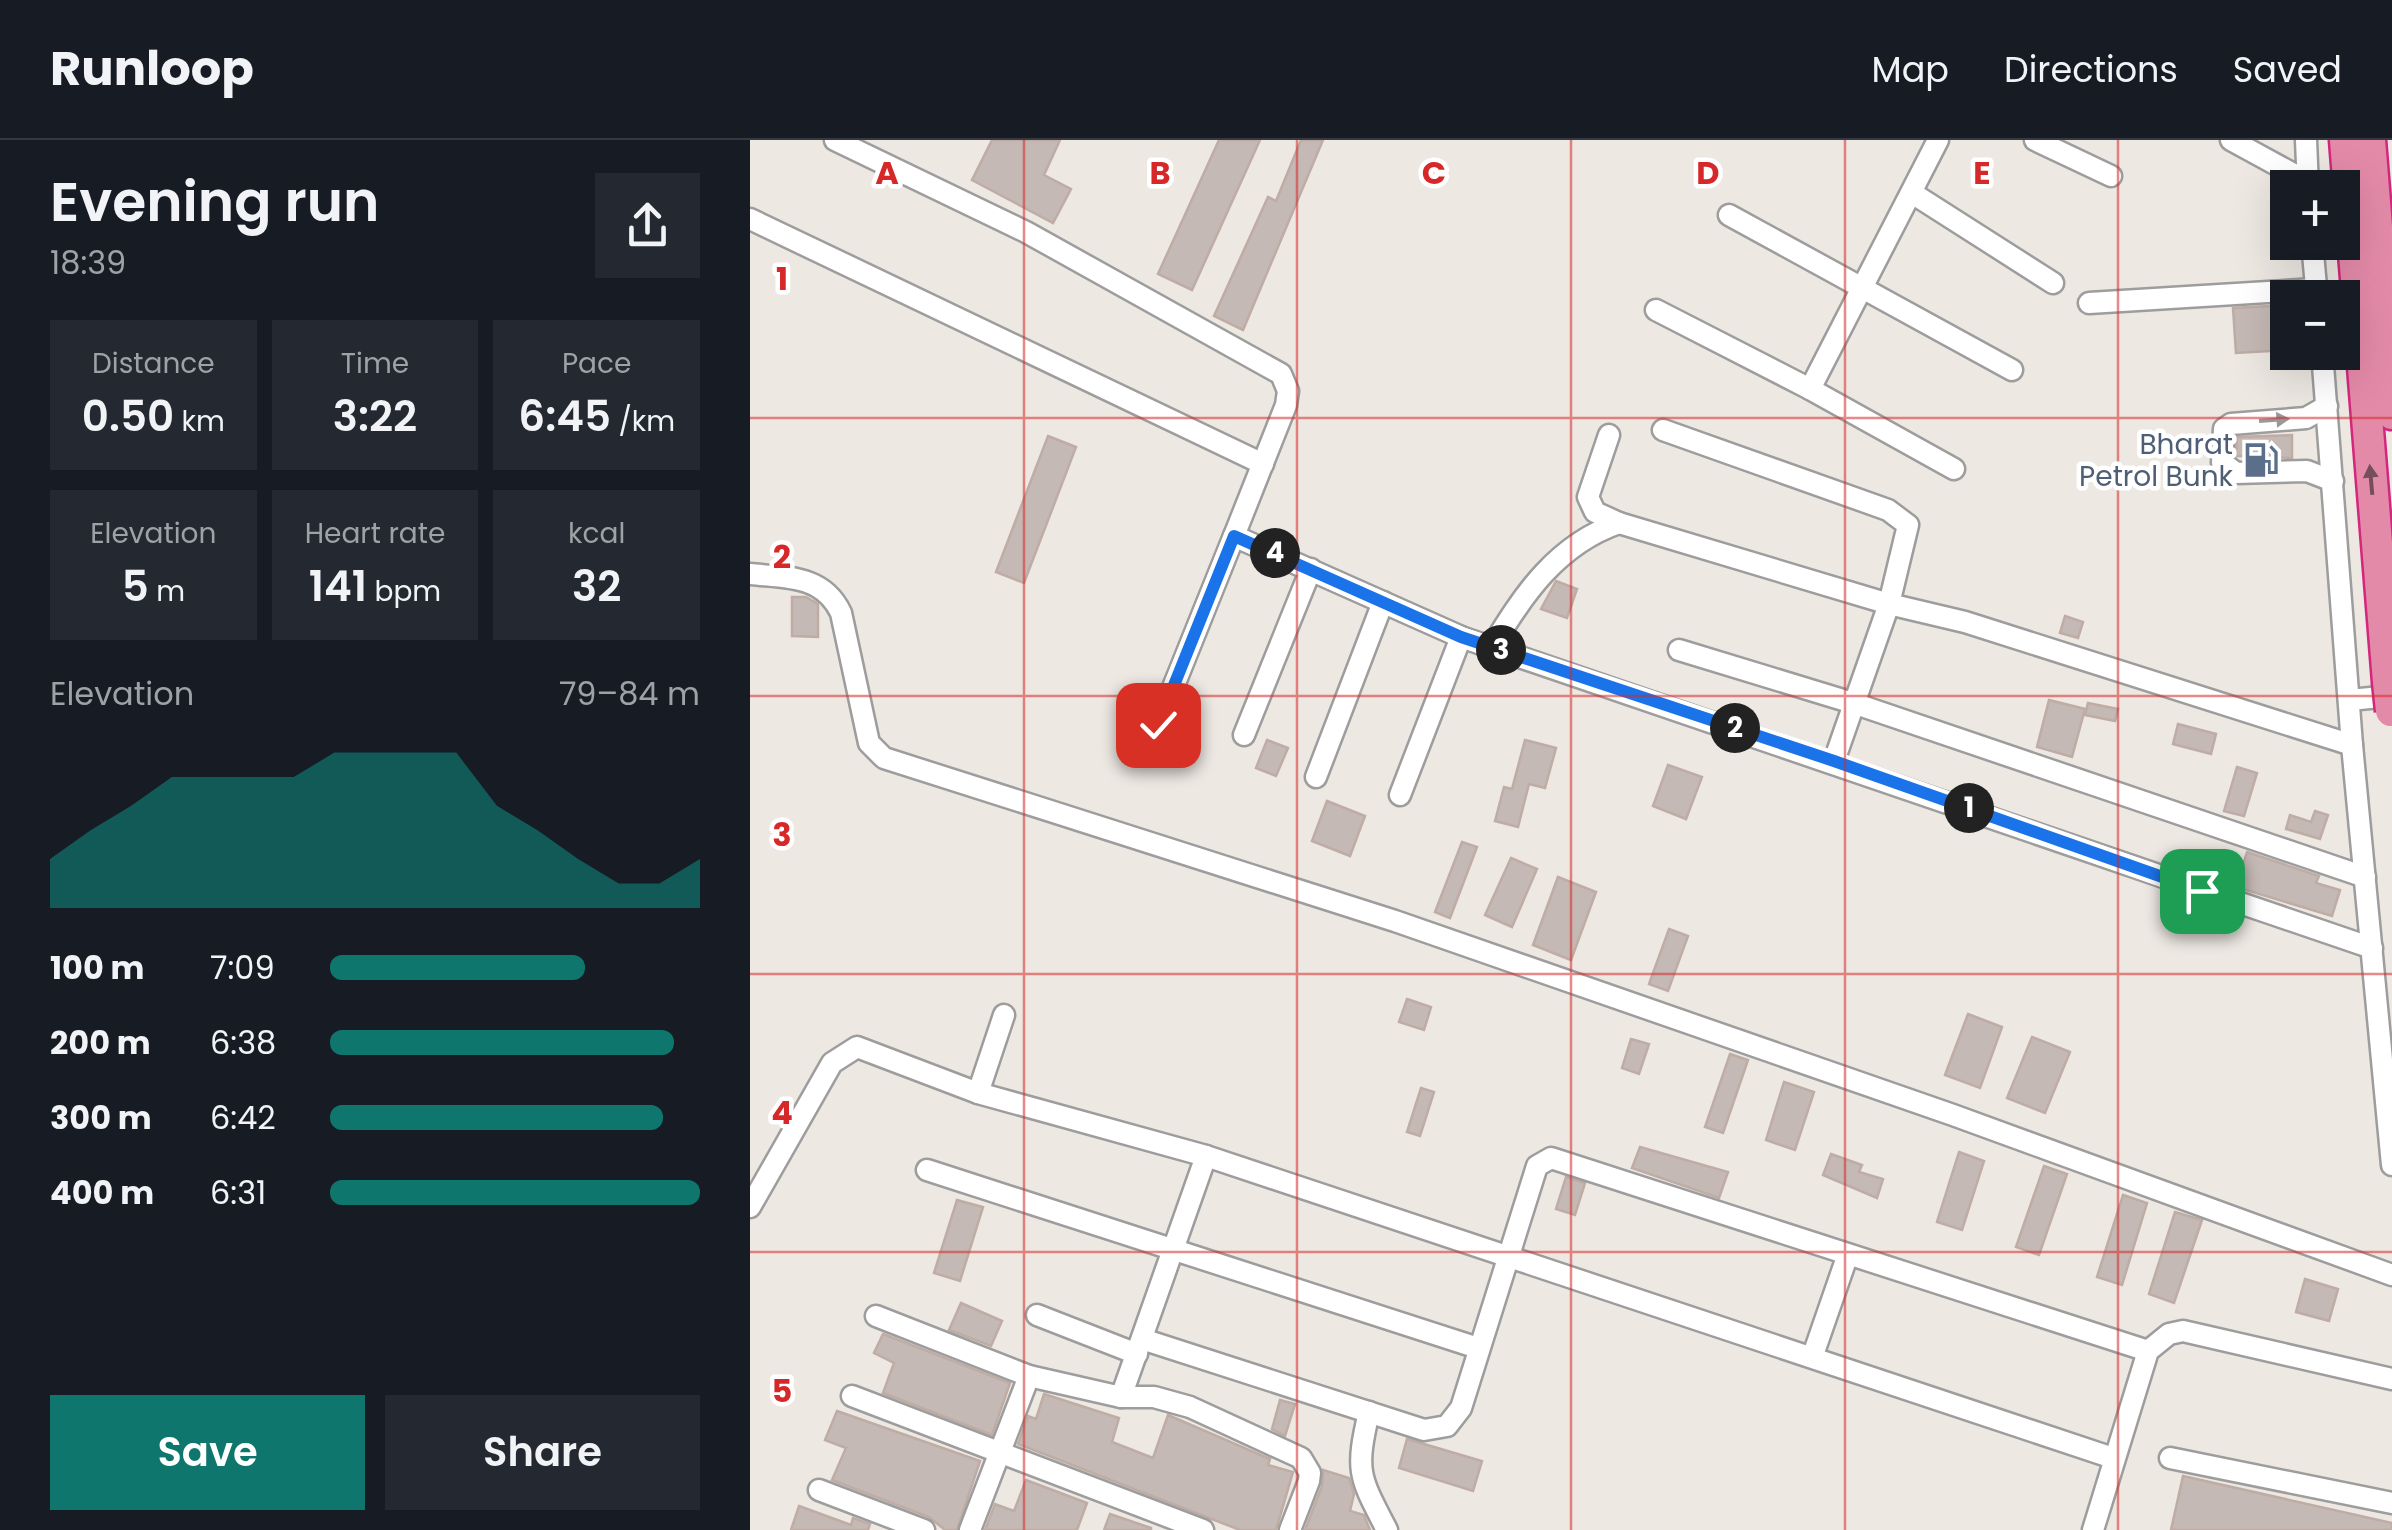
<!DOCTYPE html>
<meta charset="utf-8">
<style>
:root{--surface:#171b24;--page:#242831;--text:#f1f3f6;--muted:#9ea1a6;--line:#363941;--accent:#0f766e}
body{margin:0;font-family:Poppins,sans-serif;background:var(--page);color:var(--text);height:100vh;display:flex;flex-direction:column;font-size:38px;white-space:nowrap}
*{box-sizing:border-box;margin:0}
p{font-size:32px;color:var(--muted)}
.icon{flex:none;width:55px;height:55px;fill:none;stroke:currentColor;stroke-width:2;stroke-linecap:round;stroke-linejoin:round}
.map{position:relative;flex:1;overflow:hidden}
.side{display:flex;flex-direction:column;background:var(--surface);width:750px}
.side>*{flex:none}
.tools{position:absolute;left:1520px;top:30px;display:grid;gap:20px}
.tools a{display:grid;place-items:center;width:90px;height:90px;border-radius:0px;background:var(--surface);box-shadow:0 10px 40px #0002;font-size:50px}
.pin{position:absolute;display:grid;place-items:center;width:85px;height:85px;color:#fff;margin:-42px;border-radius:20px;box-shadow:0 5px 15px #0006}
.km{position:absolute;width:50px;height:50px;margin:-25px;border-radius:50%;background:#222;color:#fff;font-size:28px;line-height:50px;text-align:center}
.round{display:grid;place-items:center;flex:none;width:105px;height:105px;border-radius:0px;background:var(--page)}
.headline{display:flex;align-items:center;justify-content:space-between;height:170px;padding:0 50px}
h1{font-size:55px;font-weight:600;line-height:75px}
.metrics{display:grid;grid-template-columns:repeat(3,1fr);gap:15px;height:170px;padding:10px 50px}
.metrics div{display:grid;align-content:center;border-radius:0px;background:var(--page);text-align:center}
.metrics b{font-size:42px;font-weight:600}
.metrics small{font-size:28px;font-weight:400}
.metrics p{font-size:28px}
.chart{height:280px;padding:20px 50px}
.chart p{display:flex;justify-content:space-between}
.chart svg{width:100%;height:180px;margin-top:10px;fill:var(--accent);opacity:.7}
.action{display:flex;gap:20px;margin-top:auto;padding:20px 50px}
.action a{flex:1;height:115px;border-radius:0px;background:var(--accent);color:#fff;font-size:40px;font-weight:600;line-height:115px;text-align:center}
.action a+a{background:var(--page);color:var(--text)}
ul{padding:0 50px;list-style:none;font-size:32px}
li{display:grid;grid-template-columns:160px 120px 1fr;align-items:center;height:75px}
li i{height:25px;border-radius:12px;background:var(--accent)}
header{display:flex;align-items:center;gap:60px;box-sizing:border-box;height:140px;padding:0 50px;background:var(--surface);border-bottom:2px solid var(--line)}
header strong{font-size:48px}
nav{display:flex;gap:55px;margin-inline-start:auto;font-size:35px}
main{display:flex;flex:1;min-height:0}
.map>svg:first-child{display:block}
.building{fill:#c5b9b5;stroke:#beaca5;stroke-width:2.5}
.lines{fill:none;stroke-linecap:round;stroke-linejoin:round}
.minor-casing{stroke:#9d9d9d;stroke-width:25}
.highway-casing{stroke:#d3277d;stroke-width:35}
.minor{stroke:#fff;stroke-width:20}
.highway{stroke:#e48aa9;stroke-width:30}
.highway-bridge-casing{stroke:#d3277d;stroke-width:35;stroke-linecap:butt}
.highway-bridge{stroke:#e48aa9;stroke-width:30}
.oneway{fill:#999}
.oneway2{fill:#764e5b}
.route-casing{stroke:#fff;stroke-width:20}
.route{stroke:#1a73e8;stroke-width:12}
.grid{fill:none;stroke:#d62828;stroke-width:2.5;stroke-opacity:0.55}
.labels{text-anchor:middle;stroke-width:9;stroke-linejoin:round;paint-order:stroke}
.service-label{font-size:28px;fill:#4e5e75;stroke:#fff;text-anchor:end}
.grid-label{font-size:32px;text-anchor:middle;font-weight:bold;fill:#d62828;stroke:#fff;stroke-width:9;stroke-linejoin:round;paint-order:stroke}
</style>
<header>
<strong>Runloop</strong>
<nav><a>Map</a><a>Directions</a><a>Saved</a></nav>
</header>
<main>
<section class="side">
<div class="headline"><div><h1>Evening run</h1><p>18:39</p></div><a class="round"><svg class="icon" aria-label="share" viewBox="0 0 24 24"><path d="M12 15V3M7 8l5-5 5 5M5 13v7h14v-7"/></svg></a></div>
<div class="metrics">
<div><p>Distance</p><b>0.50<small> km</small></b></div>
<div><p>Time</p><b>3:22</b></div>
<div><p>Pace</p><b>6:45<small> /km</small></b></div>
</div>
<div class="metrics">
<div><p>Elevation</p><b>5<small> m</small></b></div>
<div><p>Heart rate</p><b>141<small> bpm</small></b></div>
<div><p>kcal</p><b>32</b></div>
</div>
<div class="chart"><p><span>Elevation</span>79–84 m</p>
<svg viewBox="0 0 160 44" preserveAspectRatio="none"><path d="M0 44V32L10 25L20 19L30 12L40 12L50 12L60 12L70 6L80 6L90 6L100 6L110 19L120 25L130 32L140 38L150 38L160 32V44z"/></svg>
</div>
<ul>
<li><b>100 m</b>7:09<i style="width:69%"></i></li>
<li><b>200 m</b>6:38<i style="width:93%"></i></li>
<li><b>300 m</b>6:42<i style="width:90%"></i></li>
<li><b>400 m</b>6:31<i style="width:100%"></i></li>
</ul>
<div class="action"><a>Save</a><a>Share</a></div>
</section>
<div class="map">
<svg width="1642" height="1390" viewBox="0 0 1642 1390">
<rect width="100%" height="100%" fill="#ede8e2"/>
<!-- building -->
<g class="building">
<polygon points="242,0 310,0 294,35 321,49 303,83 222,40"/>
<polygon points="469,0 510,0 442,150 408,134"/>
<polygon points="551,0 573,0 493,190 464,176 518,57 526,61"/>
<polygon points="1538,165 1538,210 1486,213 1483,168"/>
<polygon points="1542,295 1542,318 1486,316 1487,297"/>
<polygon points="298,296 326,307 274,443 246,432"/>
<polygon points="806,441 827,449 817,478 791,469"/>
<polygon points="42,457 56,457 68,464 68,497 42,496"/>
<polygon points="1315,476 1333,482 1328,498 1310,493"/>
<polygon points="1299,560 1335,569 1322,617 1287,607"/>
<polygon points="1338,563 1368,569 1365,581 1335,575"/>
<polygon points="1428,584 1466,594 1461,614 1423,604"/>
<polygon points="517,600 538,608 526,636 506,628"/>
<polygon points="775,600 806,608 795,648 779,644 768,687 745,681 754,647 762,649"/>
<polygon points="918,625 952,637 936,679 903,666"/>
<polygon points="1487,627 1507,633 1494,676 1474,671"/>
<polygon points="577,661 615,676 600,716 562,701"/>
<polygon points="1565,671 1578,675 1570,699 1536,689 1540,675 1561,682"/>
<polygon points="712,702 727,707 700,778 685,772"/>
<polygon points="1497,712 1569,736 1566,743 1590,750 1582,776 1486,747"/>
<polygon points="761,718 787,729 762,787 735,775"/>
<polygon points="808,737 846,752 821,820 783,805"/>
<polygon points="919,789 938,796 918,851 899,844"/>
<polygon points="657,859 681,867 674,890 649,882"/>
<polygon points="1218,874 1252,887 1230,948 1195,935"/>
<polygon points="1282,897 1320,912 1295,973 1257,958"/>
<polygon points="881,899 899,904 889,934 872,928"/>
<polygon points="980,914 998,920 973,993 955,987"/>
<polygon points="1034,942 1064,952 1045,1010 1016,1000"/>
<polygon points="671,948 684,952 670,996 657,992"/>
<polygon points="890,1007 978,1032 969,1058 882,1028"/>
<polygon points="1209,1012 1234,1021 1212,1090 1187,1082"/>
<polygon points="1081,1014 1112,1025 1109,1032 1133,1039 1127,1058 1073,1035"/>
<polygon points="1294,1026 1317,1034 1289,1115 1266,1107"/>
<polygon points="816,1037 835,1043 825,1075 806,1069"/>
<polygon points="1373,1055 1397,1063 1372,1145 1347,1137"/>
<polygon points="207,1060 233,1067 210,1141 184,1133"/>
<polygon points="1425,1072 1452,1080 1424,1163 1399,1154"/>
<polygon points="1555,1139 1588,1149 1579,1181 1546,1172"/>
<polygon points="211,1163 252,1181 241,1206 199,1190"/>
<polygon points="133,1194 260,1243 242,1295 133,1253 144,1223 124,1213"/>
<polygon points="294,1254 369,1278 362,1302 403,1318 418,1275 520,1319 518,1325 543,1332 526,1390 490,1390 268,1304 278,1276 286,1279"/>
<polygon points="530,1260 545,1264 535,1296 522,1289"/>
<polygon points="87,1271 230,1321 207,1390 195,1390 179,1377 82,1340 96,1308 75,1300"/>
<polygon points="657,1299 732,1321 723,1351 649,1328"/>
<polygon points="573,1330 599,1338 604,1354 600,1371 614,1375 620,1390 555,1390 572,1346"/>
<polygon points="1433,1336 1642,1383 1642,1390 1421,1390"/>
<polygon points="276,1340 337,1363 327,1390 235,1390 245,1364 264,1371"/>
<polygon points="49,1366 101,1385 103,1378 120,1384 118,1390 41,1390"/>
<polygon points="360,1374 401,1388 401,1390 354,1390"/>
</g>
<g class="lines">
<defs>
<g id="minor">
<polyline points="85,0 276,92 531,234 538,251 536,265 484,396 711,497 1622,808"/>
<polyline points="1188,0 1060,249 1204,329"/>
<polyline points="1285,0 1361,36"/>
<polyline points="1481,0 1558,42"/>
<polyline points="1556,0 1558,48"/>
<polyline points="1162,53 1303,143"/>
<polyline points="979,75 1262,230"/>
<polyline points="0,79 513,324"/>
<polyline points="1562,102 1567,158"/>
<polyline points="1339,163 1566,149"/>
<polyline points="906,170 1060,249"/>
<polyline points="1572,212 1602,605 1642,1025"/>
<polyline points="1577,266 1556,278 1481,284 1474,289 1472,322 1486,333 1557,331 1583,341"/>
<polyline points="913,290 1138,370 1158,385 1139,464 1084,621"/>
<polyline points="859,295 838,357 845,372 869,383 1139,464 1215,482 1602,605"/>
<path d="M0 434C38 438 73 435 91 473L119 603 134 618 645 781 1203 975 1642 1135"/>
<path d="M742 507C773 454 808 404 869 383"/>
<polyline points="929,510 1103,563 1615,737"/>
<polyline points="1599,560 1642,556"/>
<polyline points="408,585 484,396"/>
<polyline points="494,595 561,429"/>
<polyline points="566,637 633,462"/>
<polyline points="650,655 711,497"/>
<polyline points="228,953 254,875"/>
<polyline points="177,1030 728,1208"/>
<polyline points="0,1067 82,923 107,907 228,953 456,1016 1363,1318"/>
<polyline points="287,1175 387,1214"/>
<polyline points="126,1176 279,1236 371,1257 404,1257 440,1267 551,1318 560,1333 559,1341 540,1390"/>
<polyline points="392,1199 674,1290 697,1286 711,1268 787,1026 801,1018 1398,1211"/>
<polyline points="1063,1215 1097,1117"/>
<polyline points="102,1256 453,1390"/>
<polyline points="371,1257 456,1016"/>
<path d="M619 1272C605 1332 609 1336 637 1390"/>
<polyline points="1420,1318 1642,1363"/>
<polyline points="69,1350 174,1390"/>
<polyline points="220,1390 279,1236"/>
<polyline points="1343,1390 1398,1211 1419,1194 1433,1191 1642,1239"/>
</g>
<g id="highway">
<polyline points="1595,0 1638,542"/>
<polyline points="1620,0 1642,274"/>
</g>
</defs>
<!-- minor casing -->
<use href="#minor" class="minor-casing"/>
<!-- highway casing -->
<use href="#highway" class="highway-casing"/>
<!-- minor -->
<use href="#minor" class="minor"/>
<!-- highway -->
<use href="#highway" class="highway"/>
<defs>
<polyline id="highway-bridge" points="1638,542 1641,571"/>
</defs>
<!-- highway-bridge casing -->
<use href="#highway-bridge" class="highway-bridge-casing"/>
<!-- highway-bridge -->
<use href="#highway-bridge" class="highway-bridge"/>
</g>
<!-- one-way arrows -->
<defs><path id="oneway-solid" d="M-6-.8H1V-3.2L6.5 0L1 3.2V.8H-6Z" transform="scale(2.5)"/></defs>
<use class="oneway" href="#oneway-solid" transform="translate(1524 280) rotate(-4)"/>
<use class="oneway2" href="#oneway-solid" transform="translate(1621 340) rotate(-95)"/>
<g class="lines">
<defs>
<polyline id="route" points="408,585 484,396 711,497 1084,621 1452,751"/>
</defs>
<!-- route casing -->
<use href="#route" class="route-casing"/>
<!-- route -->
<use href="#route" class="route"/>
</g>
<!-- grid -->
<path class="grid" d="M274 0V1390M547 0V1390M821 0V1390M1095 0V1390M1368 0V1390M0 278H1642M0 556H1642M0 834H1642M0 1112H1642"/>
<!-- icons -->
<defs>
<symbol id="fuel-bare" viewBox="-9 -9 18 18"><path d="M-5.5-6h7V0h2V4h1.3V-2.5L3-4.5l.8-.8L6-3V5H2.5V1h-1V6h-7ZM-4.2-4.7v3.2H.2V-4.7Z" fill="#5c6f8a" stroke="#fff" stroke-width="2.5" paint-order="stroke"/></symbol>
</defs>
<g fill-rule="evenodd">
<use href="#fuel-bare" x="1486" y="295" width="50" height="50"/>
</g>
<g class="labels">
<!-- service labels -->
<g class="service-label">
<text x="1483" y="314">Bharat<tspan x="1483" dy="32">Petrol Bunk</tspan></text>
</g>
</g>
<g class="grid-label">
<text x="137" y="44">A</text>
<text x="410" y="44">B</text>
<text x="684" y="44">C</text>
<text x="958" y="44">D</text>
<text x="1232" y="44">E</text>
<text x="32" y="150">1</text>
<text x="32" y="428">2</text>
<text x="32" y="706">3</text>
<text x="32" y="984">4</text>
<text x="32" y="1262">5</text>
</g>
</svg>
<div class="tools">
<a>+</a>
<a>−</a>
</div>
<div class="pin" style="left:1452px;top:751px;background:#1e9e55"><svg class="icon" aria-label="arrive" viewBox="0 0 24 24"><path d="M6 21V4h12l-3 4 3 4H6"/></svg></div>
<div class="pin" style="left:408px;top:585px;background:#d93025"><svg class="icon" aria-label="check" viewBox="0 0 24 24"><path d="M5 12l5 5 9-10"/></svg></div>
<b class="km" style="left:1219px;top:668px">1</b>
<b class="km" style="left:985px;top:588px">2</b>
<b class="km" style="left:751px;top:510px">3</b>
<b class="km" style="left:525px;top:413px">4</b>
</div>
</main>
